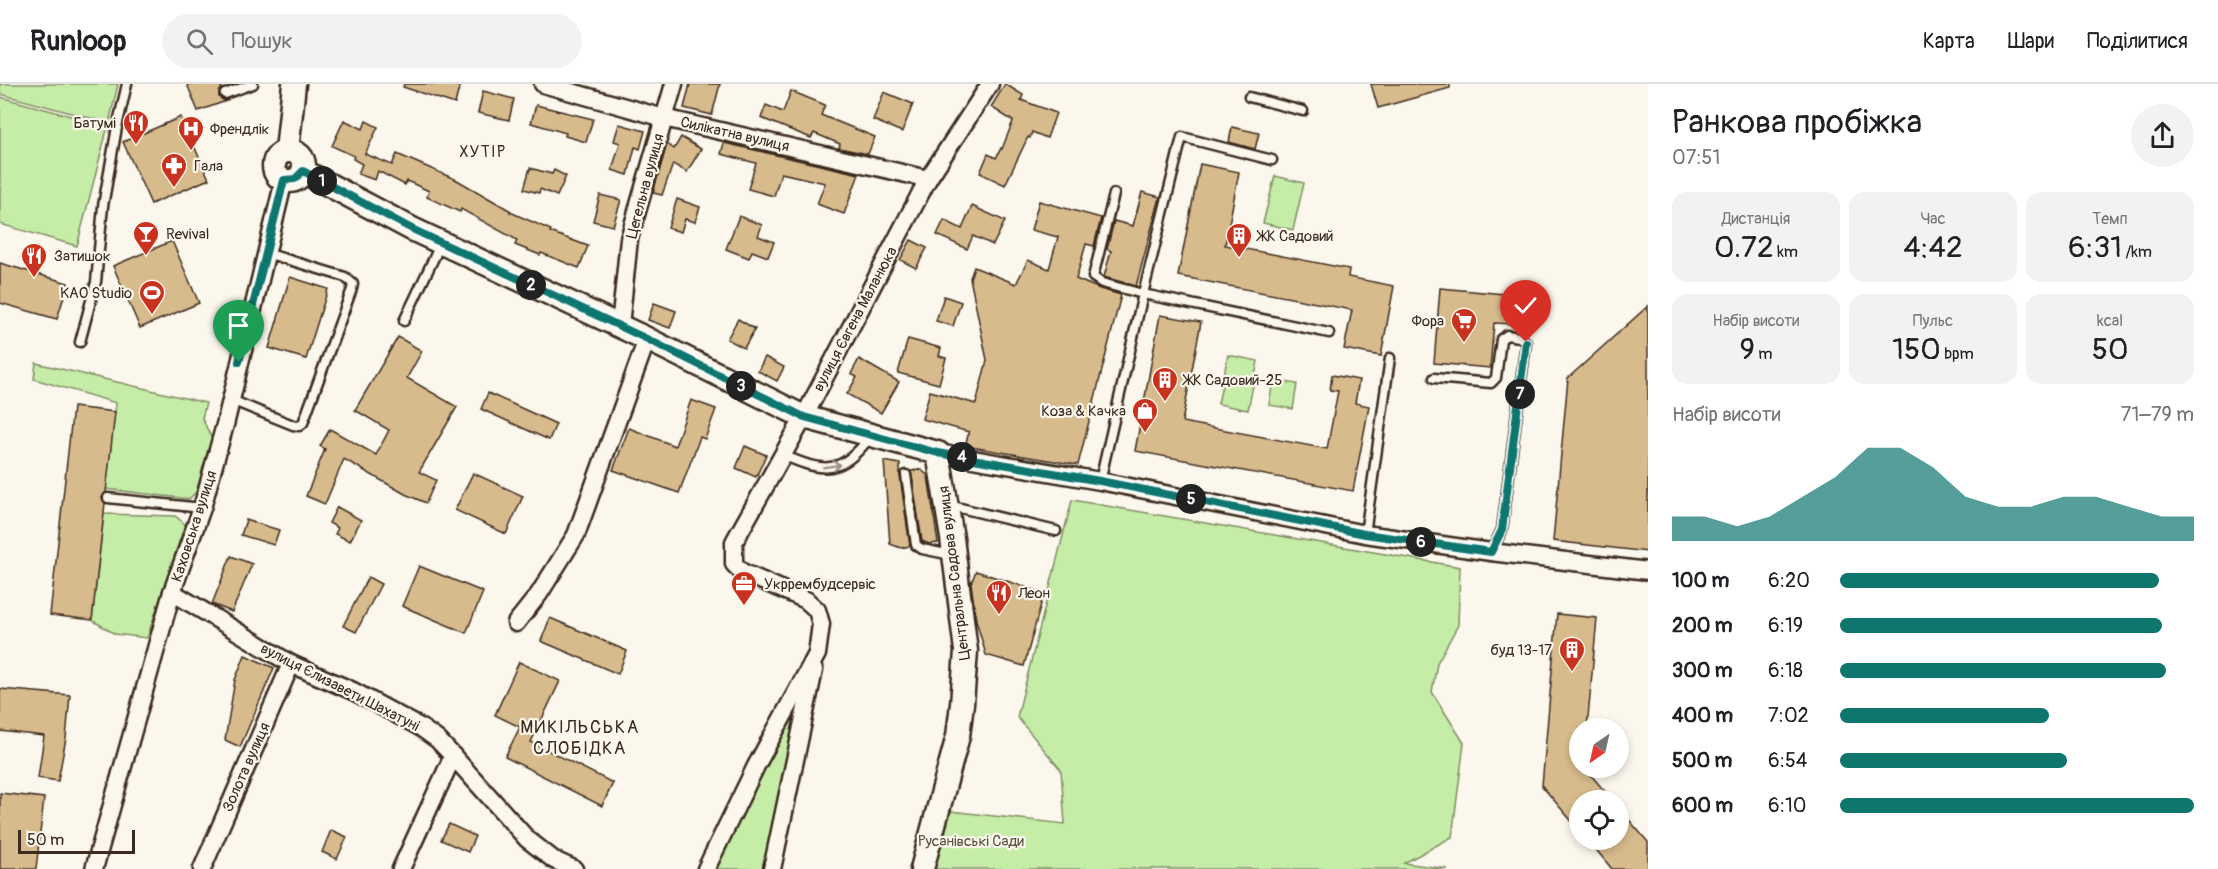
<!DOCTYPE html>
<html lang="uk">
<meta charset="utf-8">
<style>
:root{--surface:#fff;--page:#f2f2f2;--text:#202124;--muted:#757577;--line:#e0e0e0;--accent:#0f766e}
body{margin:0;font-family:Pangolin,sans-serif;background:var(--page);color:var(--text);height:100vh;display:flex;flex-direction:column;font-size:22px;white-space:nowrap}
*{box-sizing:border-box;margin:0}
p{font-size:20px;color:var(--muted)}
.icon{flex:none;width:33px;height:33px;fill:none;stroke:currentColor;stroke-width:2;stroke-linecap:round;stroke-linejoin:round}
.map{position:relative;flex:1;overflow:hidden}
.drawer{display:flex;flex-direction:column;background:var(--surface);width:570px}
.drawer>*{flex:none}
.needle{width:39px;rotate:214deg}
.tools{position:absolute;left:1569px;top:634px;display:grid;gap:12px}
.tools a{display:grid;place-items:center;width:60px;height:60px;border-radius:50%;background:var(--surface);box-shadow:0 3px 9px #0003;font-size:30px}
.scale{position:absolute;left:18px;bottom:15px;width:117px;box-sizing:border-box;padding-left:6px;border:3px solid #3b2a1e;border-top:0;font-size:16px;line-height:21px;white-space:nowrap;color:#3b2a1e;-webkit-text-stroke:4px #fbf7ec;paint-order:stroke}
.pin{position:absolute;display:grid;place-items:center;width:51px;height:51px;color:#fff;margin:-62px -26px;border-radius:50% 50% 50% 0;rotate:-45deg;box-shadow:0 0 6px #0007}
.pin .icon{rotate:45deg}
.km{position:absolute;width:30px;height:30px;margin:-15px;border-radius:50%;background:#222;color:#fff;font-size:16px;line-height:30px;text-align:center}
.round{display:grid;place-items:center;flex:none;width:63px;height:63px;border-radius:32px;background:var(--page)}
.head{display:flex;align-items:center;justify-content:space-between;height:102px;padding:0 24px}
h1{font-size:33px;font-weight:600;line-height:45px}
.metrics{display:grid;grid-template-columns:repeat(3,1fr);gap:9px;height:102px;padding:6px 24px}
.metrics div{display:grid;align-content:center;border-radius:15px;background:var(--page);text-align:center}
.metrics b{font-size:30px;font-weight:600}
.metrics small{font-size:16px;font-weight:400}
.metrics p{font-size:16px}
.chart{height:168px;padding:12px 24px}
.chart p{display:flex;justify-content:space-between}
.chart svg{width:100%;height:108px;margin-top:6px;fill:var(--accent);opacity:.7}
ul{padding:0 24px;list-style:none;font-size:20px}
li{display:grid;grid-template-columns:96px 72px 1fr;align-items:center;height:45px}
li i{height:15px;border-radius:8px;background:var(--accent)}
header{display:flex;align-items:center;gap:36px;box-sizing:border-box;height:84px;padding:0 30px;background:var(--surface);border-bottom:2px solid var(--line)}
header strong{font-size:28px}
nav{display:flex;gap:33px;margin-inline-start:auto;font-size:21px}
.search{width:420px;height:54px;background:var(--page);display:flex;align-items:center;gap:15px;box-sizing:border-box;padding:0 21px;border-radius:33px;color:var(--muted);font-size:22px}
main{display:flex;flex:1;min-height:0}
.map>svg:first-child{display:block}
.green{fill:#c5eda8;stroke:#808c63;stroke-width:1.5}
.building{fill:#d8bb8d;stroke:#3b2a1e;stroke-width:1.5}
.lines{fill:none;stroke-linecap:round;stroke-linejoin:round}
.lane-casing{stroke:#3b2a1e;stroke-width:13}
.street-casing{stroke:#3b2a1e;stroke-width:21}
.secondary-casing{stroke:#3b2a1e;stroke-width:27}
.lane{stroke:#fbf7ec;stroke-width:8}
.street{stroke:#fbf7ec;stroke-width:16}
.secondary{stroke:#fbf7ec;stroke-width:22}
.oneway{stroke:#9b9085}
.route-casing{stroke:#fff;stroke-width:12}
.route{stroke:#0f766e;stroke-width:8}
.labels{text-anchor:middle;stroke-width:4.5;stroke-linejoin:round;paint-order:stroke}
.poi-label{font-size:15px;fill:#3b2a1e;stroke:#fbf7ec;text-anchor:start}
.street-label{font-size:15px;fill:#3b2a1e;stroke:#fbf7ec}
.park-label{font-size:15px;fill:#57513a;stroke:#fbf7ec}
.neighbourhood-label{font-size:16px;letter-spacing:1.5px;fill:#3b2a1e;stroke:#fbf7ec}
.quarter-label{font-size:18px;letter-spacing:1.5px;fill:#3b2a1e;stroke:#fbf7ec}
</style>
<header>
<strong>Runloop</strong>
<div class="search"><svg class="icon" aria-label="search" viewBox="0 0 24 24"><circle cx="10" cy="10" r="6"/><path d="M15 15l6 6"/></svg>Пошук</div>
<nav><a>Карта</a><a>Шари</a><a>Поділитися</a></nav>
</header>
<main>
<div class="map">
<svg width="1648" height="785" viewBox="0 0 1648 785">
<rect width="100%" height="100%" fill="#fbf7ec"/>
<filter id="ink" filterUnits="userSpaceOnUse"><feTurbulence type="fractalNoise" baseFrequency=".0167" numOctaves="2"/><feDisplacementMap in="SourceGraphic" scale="12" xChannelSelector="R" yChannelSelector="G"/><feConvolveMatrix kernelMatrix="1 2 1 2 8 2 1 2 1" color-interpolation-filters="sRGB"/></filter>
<g filter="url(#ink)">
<!-- green -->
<g class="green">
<polygon points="0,0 118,0 109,39 0,10"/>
<polygon points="0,13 108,42 77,162 0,140"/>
<polygon points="1275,92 1304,99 1293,146 1263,139"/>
<polygon points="1228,271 1258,277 1248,326 1218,320"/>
<polygon points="36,279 206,319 202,334 213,357 197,407 189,415 106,405 116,319 34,295"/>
<polygon points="1273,296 1297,300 1293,325 1269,321"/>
<polygon points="1072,416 1460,483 1458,541 1437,579 1432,608 1464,659 1452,753 1404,779 1448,785 934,785 950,727 1065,740 1061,686 1017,633"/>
<polygon points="104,430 175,432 185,440 147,554 115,550 92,536"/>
<polygon points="806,604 764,785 713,785"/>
</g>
<!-- building -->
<g class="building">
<polygon points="187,0 219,0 222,4 219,8 219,13 223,16 229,16 198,27"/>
<polygon points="404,0 460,0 455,20 403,3"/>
<polygon points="690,0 720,0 712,31 684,24"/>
<polygon points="1005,0 1023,11 1021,16 1056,29 1047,54 1032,48 1030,54 1028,53 1005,101 980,89 988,70 996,74 1001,64 1002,65 1013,37 991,23"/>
<polygon points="1371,0 1450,0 1450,4 1378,24"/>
<polygon points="483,7 514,15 509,36 478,29"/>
<polygon points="791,7 825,21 821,31 875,53 868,70 839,64 840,60 814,49 811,54 761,34 766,21 783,28"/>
<polygon points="884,8 913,20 902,48 873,36"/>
<polygon points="536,21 593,35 586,58 565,52 566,49 531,39"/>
<polygon points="181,33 209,95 151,120 123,58"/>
<polygon points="344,36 363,45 366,37 378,43 365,70 392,81 397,70 457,96 511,127 510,128 551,146 550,148 588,162 579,184 541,169 540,171 515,161 517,156 461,125 460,128 427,113 429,107 407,97 405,101 378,87 375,96 358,90 362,80 353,75 354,72 332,62"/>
<polygon points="619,40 645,47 640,65 635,63 628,91 612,86 620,59 614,57"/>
<polygon points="1232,43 1259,49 1255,65 1229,58"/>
<polygon points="681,53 701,65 687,88 673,80 662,111 653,109 667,60 674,65"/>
<polygon points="724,59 859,90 844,130 817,120 825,99 781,89 774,112 748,105 756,79 721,70"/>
<polygon points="1200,80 1239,88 1225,161 1349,185 1348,193 1394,202 1381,272 1344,265 1352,226 1178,192"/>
<polygon points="530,84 552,90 554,86 566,92 557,112 540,105 539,109 524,105"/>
<polygon points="1142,108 1160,113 1136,202 1104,193 1111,167 1107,165 1114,137 1133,142"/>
<polygon points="600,111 621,116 613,142 593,137"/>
<polygon points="677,115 700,123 695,138 685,135 681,148 668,144"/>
<polygon points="1039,117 1101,134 1094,162 1086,160 1076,195 1100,205 1121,211 1078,381 965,362 969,348 922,335 930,307 976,320 987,276 970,194 974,183 1016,200 1028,176 1049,185 1058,153 1031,146"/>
<polygon points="972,122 1005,137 993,161 973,152 967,165 937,151 944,136 962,145"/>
<polygon points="739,132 762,141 758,152 774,158 768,173 752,167 749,174 726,165"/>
<polygon points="911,156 927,164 916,184 900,176"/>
<polygon points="172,157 199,219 140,244 113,182"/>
<polygon points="0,179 68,199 57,235 0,219"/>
<polygon points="290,193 328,205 306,275 269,264"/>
<polygon points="1440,204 1515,211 1513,240 1494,239 1490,284 1434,279"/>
<polygon points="944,212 961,218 953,242 936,237"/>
<polygon points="654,219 676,227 670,244 648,236"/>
<polygon points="1648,222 1648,468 1553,457 1568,294"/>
<polygon points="1160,231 1201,238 1182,338 1327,365 1338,307 1330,306 1332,291 1359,296 1355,319 1369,322 1353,407 1135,367"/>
<polygon points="738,235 755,245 744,264 727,255"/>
<polygon points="398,253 422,267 407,294 457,323 419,388 436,396 426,419 405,410 344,375 325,420 306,412 325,365 320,362 330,345 376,371 389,346 355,326"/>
<polygon points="908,255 941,264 939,272 946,274 939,300 898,289"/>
<polygon points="765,273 784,283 777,297 758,287"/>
<polygon points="859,275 899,298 881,329 847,310 857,293 851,290"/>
<polygon points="488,309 556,340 549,356 481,325"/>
<polygon points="691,316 716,325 705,355 700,353 679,409 613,386 629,344 675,362"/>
<polygon points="73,323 115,328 106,408 102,414 105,419 92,536 50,531"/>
<polygon points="745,362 766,371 756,393 736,384"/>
<polygon points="884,377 900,380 900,392 910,462 901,464 890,460"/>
<polygon points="921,385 928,392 938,459 929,460 922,457 911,387"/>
<polygon points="473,389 523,412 506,450 455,426"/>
<polygon points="337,423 361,436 350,457 335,450 338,444 329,439"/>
<polygon points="246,436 279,446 274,461 241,451"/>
<polygon points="231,472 252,480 232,528 212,520"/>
<polygon points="419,482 483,508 466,549 402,522"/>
<polygon points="976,487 1044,509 1024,582 986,571 976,536 971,499"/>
<polygon points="368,493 381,500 356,548 343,542"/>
<polygon points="1557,530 1597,534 1587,645 1580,645 1580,684 1585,684 1613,717 1580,717 1580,747 1542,702"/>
<polygon points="550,534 627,567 618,590 541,557"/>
<polygon points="245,571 274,584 240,663 225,656 235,596"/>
<polygon points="519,578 560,597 531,658 613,699 602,722 505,673 520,643 495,631"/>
<polygon points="0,605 70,611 66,654 58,697 38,694 44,652 0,647"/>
<polygon points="0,709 44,714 36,785 0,785"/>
<polygon points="1618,723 1648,758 1648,785 1612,785 1588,756 1618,756"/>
<polygon points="449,740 475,752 468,768 441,756"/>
<polygon points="331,746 347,753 337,775 322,768"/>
</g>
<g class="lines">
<defs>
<g id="lane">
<polyline points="225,10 253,0"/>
<polyline points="1249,13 1303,27"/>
<polyline points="1272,76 1182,53 1143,210 1329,249"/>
<polyline points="404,237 441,159"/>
<polyline points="80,258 96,198 103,122 117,43 127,0"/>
<polyline points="1434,294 1491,299 1496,294 1501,255 1507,251 1519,253 1526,258 1502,446 1491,468"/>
<polyline points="231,316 293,341 299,342 303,339 352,205 353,200 345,193 266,169"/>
<path d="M783 371C824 389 841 391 870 353"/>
<polyline points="906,391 916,461 922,465 951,471"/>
<polyline points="1100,397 1143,210 1102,199 1093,193 1114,110"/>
<polyline points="108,414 202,424"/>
<polyline points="948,421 1056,447"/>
<polyline points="1365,450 1390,274"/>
</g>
<g id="street">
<polyline points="543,0 664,34 928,95"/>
<polyline points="620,242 629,155 674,0"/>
<polyline points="938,369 1100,397 1365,450 1491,468 1648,487"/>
<polyline points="172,508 291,580 353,607 420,643 438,656 453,672 527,755 554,776 574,785"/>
<polyline points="516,539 539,510 576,451 647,255"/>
<polyline points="94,785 172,508 202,424 226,337 284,96"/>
<polyline points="202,785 291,580"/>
<polyline points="401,785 453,672"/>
<polyline points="706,785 756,682 817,570 821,540 817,526 806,516 742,488 734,480 734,458 804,333 928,95 990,0"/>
<polyline points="772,785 814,586"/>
</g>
<g id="secondary">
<polyline points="287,67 294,0"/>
<circle cx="289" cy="82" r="15"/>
<polyline points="303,87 412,145 647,255 804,333 938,369 952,454 966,567 962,620 958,652 922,785"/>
</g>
</defs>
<!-- lane casing -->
<use href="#lane" class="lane-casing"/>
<!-- street casing -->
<use href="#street" class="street-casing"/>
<!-- secondary casing -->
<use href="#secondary" class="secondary-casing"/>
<!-- lane -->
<use href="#lane" class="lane"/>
<!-- street -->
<use href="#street" class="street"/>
<!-- secondary -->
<use href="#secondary" class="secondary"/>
</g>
<!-- one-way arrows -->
<defs><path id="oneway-shaft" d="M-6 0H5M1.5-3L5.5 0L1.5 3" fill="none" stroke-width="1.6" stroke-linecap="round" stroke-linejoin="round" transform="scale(1.5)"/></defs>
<use class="oneway" href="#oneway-shaft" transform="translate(832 382) rotate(-9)"/>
</g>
<g class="lines" filter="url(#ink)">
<defs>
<polyline id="route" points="239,278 284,96 295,95 303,87 412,145 647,255 804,333 938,369 1100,397 1365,450 1491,468 1502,446 1526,258"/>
</defs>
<!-- route casing -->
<use href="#route" class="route-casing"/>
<!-- route -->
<use href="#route" class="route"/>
</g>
<!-- icons -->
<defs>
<symbol id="restaurant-pin" viewBox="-11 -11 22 30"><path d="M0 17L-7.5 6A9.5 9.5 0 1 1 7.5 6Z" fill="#c8321e" stroke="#fbf7ec"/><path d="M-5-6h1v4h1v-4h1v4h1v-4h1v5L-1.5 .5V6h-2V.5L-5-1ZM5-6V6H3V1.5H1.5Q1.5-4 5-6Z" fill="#fff"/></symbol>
<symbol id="hospital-pin" viewBox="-11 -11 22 30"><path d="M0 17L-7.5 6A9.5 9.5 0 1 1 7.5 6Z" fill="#c8321e" stroke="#fbf7ec"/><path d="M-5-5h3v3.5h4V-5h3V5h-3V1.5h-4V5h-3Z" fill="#fff"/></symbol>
<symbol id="pharmacy-pin" viewBox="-11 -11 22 30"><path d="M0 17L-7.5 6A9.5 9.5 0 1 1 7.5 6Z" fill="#c8321e" stroke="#fbf7ec"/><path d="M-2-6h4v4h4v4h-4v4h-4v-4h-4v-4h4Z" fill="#fff"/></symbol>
<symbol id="bar-pin" viewBox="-11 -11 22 30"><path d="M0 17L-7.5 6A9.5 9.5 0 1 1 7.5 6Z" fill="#c8321e" stroke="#fbf7ec"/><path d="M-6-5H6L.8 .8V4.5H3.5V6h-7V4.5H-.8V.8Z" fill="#fff"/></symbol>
<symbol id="building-pin" viewBox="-11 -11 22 30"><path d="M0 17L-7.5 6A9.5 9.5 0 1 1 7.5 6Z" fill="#c8321e" stroke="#fbf7ec"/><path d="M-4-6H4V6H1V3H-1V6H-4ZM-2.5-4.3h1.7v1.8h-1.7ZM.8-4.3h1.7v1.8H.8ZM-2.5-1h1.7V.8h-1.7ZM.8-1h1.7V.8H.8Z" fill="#fff"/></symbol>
<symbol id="stadium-pin" viewBox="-11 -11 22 30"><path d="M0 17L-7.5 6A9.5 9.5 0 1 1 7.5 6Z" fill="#c8321e" stroke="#fbf7ec"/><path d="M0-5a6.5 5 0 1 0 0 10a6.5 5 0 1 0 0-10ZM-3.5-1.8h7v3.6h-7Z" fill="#fff"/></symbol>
<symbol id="supermarket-pin" viewBox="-11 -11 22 30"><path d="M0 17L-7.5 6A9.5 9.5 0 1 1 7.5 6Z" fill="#c8321e" stroke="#fbf7ec"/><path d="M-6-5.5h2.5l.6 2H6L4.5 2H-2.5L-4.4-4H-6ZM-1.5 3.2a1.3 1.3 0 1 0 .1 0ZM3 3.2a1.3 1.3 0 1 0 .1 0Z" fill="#fff"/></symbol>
<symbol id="shop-pin" viewBox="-11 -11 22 30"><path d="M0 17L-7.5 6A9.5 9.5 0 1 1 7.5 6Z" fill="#c8321e" stroke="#fbf7ec"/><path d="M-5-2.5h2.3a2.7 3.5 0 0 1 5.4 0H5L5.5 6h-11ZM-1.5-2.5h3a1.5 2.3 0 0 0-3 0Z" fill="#fff"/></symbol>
<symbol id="office-pin" viewBox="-11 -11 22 30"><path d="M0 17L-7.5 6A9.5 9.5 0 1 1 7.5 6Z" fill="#c8321e" stroke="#fbf7ec"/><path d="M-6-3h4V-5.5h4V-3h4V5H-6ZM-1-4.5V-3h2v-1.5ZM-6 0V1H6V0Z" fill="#fff"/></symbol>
</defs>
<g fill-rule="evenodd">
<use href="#restaurant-pin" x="121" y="24" width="30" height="40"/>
<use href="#hospital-pin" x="176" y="30" width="30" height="40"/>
<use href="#pharmacy-pin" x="159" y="67" width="30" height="40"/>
<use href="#bar-pin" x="131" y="135" width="30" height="40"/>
<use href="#building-pin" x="1224" y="137" width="30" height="40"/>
<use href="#restaurant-pin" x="19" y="157" width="30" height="40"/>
<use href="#stadium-pin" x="137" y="194" width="30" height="40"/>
<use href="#supermarket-pin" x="1449" y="222" width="30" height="40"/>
<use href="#building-pin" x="1150" y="281" width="30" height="40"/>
<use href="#shop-pin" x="1130" y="312" width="30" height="40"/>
<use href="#office-pin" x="729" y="485" width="30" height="40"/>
<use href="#restaurant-pin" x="984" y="494" width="30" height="40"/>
<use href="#building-pin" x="1557" y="551" width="30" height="40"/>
</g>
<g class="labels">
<!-- poi labels -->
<g class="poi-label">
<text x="116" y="44" text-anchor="end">Батумі</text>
<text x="210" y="50">Френдлік</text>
<text x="194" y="87">Гала</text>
<text x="166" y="155">Revival</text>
<text x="1258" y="157">ЖК Садовий</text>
<text x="54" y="177">Затишок</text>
<text x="132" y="214" text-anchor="end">KAO Studio</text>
<text x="1444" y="242" text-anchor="end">Фора</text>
<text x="1184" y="301">ЖК Садовий-25</text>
<text x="1126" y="332" text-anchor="end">Коза &amp; Качка</text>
<text x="764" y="505">Укррембудсервіс</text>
<text x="1018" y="514">Леон</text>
<text x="1552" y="571" text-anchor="end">буд 13-17</text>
</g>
<!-- street labels -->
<g class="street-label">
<text transform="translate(735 50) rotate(13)" y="5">Силікатна вулиця</text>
<text transform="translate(645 102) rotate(-75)" y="5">Цегельна вулиця</text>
<text transform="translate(855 235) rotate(-62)" y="5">вулиця Євгена Маланюка</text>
<text transform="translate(194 442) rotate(-72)" y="5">Каховська вулиця</text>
<text transform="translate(954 489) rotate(-97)" y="5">Центральна Садова вулиця</text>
<text transform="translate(340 603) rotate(27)" y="5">вулиця Єлизавети Шахатуні</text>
<text transform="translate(246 683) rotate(-66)" y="5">Золота вулиця</text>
</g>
<!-- park labels -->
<g class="park-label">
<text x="971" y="762">Русанівські Сади</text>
</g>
<!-- neighbourhood labels -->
<g class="neighbourhood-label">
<text x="483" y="73">ХУТІР</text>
</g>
<!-- quarter labels -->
<g class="quarter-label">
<text x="580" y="649">МИКІЛЬСЬКА<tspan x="580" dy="21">СЛОБІДКА</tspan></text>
</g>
</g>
</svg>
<div class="tools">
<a><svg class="needle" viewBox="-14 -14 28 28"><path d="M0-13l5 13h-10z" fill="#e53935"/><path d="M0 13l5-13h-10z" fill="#757577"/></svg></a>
<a><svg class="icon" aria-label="locate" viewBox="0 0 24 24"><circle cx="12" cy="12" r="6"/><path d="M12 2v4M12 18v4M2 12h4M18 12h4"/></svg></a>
</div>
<div class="scale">50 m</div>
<div class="pin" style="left:239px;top:278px;background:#1e9e55"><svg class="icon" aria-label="arrive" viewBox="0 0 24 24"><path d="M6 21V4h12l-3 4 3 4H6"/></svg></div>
<div class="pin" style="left:1526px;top:258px;background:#d93025"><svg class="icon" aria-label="check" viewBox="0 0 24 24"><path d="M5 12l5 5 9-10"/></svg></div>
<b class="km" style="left:322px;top:97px">1</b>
<b class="km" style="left:531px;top:201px">2</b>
<b class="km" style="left:741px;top:302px">3</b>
<b class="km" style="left:962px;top:373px">4</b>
<b class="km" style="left:1191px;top:415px">5</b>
<b class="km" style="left:1421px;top:458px">6</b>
<b class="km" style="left:1520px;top:310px">7</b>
</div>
<section class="drawer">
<div class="head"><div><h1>Ранкова пробіжка</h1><p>07:51</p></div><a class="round"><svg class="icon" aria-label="share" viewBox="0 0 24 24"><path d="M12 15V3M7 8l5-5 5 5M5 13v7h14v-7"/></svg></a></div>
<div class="metrics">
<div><p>Дистанція</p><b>0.72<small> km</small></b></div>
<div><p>Час</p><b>4:42</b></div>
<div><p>Темп</p><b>6:31<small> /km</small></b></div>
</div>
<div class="metrics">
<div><p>Набір висоти</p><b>9<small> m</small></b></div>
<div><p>Пульс</p><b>150<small> bpm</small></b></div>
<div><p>kcal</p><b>50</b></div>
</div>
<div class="chart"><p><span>Набір висоти</span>71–79 m</p>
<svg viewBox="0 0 160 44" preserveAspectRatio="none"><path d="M0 44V34L10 34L20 38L30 34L40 26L50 18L60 6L70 6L80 14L90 26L100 30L110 30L120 26L130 26L140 30L150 34L160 34V44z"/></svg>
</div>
<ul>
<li><b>100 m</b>6:20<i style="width:90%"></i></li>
<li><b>200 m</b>6:19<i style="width:91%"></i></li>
<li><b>300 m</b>6:18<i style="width:92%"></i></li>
<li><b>400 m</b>7:02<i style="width:59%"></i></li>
<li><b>500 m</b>6:54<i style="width:64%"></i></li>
<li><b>600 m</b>6:10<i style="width:100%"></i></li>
</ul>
</section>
</main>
